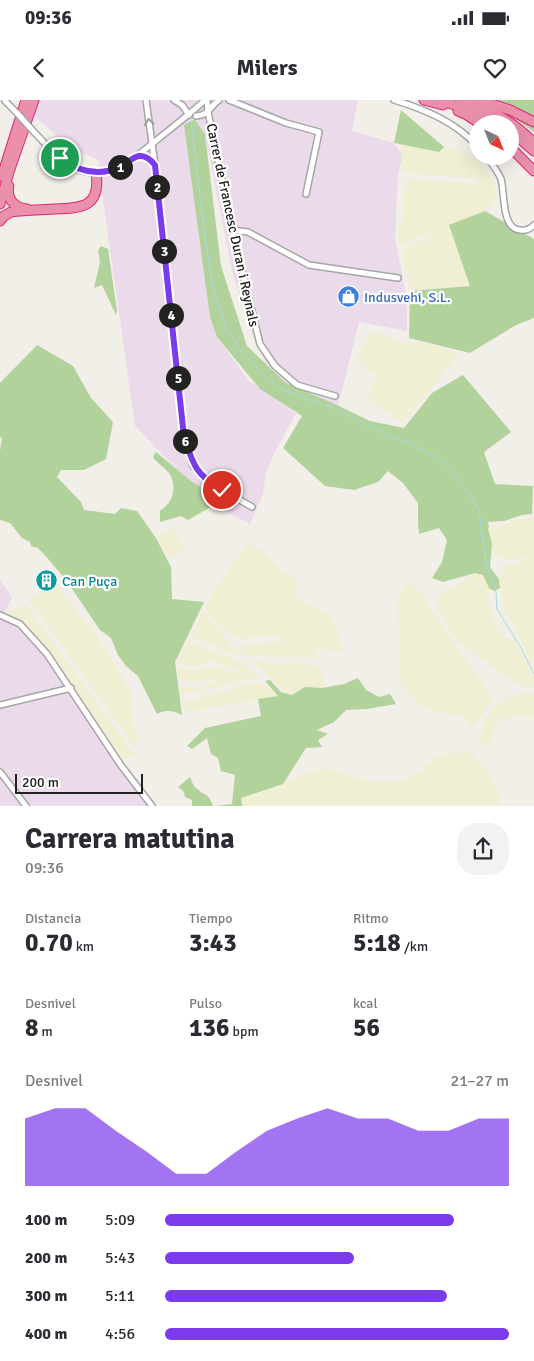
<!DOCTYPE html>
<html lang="es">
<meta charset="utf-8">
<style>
:root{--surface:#fff;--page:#f2f2f3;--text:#2b2b33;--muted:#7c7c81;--accent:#7c3aed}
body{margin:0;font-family:Signika,sans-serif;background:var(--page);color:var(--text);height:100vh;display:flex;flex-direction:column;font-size:19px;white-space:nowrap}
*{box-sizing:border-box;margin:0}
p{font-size:16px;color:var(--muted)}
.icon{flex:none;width:28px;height:28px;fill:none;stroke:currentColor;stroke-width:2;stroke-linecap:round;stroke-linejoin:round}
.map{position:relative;height:706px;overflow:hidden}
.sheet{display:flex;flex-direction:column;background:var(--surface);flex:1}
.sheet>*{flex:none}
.needle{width:32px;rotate:137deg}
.buttons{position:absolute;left:469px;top:15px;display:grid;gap:10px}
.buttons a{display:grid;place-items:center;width:50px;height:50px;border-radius:50%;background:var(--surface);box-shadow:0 5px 20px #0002;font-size:25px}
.scale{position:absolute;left:15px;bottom:12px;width:128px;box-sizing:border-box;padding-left:5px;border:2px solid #222;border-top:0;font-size:14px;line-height:18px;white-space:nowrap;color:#222;-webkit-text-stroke:4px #fff;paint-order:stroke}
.pin{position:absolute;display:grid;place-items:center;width:42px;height:42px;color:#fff;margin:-21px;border:2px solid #fff;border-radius:50%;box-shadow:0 1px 5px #0007}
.km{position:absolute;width:25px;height:25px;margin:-12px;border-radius:50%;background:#222;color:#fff;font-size:14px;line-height:25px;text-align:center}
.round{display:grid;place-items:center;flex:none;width:52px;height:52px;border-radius:20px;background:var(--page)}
.head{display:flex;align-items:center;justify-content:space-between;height:85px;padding:0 25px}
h1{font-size:28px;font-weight:800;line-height:38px}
.metrics{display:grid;grid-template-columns:repeat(3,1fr);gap:8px;height:85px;padding:5px 25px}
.metrics div{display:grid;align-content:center}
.metrics b{font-size:25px;font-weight:800}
.metrics small{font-size:14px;font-weight:400}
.metrics p{font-size:14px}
.chart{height:140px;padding:10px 25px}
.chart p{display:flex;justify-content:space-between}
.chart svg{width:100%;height:90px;margin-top:5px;fill:var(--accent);opacity:.7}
ul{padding:0 25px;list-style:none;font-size:16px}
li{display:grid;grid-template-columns:80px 60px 1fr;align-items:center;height:38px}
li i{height:12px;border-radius:6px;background:var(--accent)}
.status{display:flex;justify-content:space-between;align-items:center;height:35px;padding:0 25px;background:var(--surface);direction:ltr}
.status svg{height:14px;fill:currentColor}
header{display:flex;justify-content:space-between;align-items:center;height:65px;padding:0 25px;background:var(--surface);font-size:22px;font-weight:800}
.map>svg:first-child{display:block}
.industrial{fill:#ebdaea}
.farmland{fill:#f0efd4}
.forest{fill:#b2d29c}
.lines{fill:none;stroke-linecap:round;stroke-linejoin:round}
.stream{stroke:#a8dae0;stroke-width:1}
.street-casing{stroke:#a6a6a6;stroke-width:8}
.highway-casing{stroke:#e0267a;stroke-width:11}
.street{stroke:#fff;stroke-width:5}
.highway{stroke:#ea90ab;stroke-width:9}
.street-bridge-casing{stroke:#a6a6a6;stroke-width:8;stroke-linecap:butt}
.street-bridge{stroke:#fff;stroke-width:5}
.oneway{stroke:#9c9c9c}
.route-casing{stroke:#fff;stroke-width:10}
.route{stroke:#7c3aed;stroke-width:6}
.labels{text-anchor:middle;stroke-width:4.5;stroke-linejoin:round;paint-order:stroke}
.street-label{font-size:14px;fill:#222;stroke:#fff}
.shop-label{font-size:14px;fill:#366cbe;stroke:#fff;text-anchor:start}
.culture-label{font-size:14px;fill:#0d838f;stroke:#fff;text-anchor:start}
</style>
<div class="status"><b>09:36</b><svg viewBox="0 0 49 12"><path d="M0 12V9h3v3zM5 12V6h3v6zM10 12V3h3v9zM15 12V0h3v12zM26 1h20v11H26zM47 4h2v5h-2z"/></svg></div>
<header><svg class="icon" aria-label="back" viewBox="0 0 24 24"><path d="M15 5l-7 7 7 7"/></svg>Milers<svg class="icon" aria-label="heart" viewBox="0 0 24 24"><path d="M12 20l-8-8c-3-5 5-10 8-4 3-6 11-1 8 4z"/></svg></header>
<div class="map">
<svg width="534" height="706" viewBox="0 0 534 706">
<rect width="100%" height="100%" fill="#f2eee8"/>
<!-- industrial -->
<g class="industrial">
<polygon points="38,0 358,0 352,31 394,43 403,56 398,73 395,139 407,199 407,231 359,222 340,299 337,305 306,295 286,283 265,262 253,237 232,171 205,34 195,20 210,217 217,237 248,280 296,314 273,355 266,373 263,394 250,424 227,412 219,400 191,384 135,326 101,85 99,60 68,46 33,15"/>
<polygon points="0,479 12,498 3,515 20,524 47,554 151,706 0,706"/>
</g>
<!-- farmland -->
<g class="farmland">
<polygon points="402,45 439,52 444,47 471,55 478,61 487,72 493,84 496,94 492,103 485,111 449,125 470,186 410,191 402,149 435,135 433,132 399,146 398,128 403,120 404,96 408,78 477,84 479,79 409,73 401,69"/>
<polygon points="372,231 403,243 424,243 460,253 405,321 401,322 368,298 378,276 355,260"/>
<polygon points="534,417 534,571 519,538 518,532 504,510 500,481 501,471 509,465 527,459 526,457 512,459 503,459 494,454 488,429 489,425 501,425"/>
<polygon points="172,427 185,446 170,460 157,437"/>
<polygon points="248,444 256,446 299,484 294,497 318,509 325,512 332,519 344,551 316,549 318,558 239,555 196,539 192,535 203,510 232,547 240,552 244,550 240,546 276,541 283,547 281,536 258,536 244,539 235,537 222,530 206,509 210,497"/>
<polygon points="475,473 483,475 490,489 489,502 495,526 505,538 515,541 534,576 534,587 521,587 456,540 437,508 437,497"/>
<polygon points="407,481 420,492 459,551 479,578 492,599 476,624 469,628 467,620 460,615 449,615 420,606 400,582 398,501 404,485"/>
<polygon points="56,484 92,530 118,569 132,595 133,624 138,639 135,647 28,498"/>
<polygon points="26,505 135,656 122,659 117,654 52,558 23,525 6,511"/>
<polygon points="188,539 204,549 242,561 258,577 181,595 179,586 195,589 216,581 214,579 196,582 183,581 178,578 174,572 177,567 192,570 217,567 241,575 244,573 209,560 201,565 191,566 177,564"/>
<polygon points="253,562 310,564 319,567 326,587 294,594 284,591"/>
<polygon points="256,582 267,587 279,596 185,612 182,603"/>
<polygon points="526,593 534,594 534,618 522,615 500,620 494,629 492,641 485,645 478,647 484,622 494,608 509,597"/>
<polygon points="464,651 468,651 473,654 475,658 486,669 498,691 502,706 242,706 241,698 321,669 336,670 352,677 372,681 401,681 407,679 415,675 432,660 439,656"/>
</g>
<!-- forest -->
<g class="forest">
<polygon points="470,0 534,0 534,32 514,18"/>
<polygon points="401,10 444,47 439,52 394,43"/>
<polygon points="195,20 205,34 221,166 247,246 286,283 337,305 370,321 404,328 432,293 463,275 511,332 484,352 495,384 533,386 532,414 522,415 504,421 487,422 489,425 488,429 492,444 490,467 499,479 500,488 494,491 489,488 483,475 475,473 443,482 432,478 442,462 447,440 439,428 419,434 418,423 418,403 403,383 388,371 378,382 354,390 325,386 283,348 302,316 260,289 217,237 210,217 184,25 191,21"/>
<polygon points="485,111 534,139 534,218 516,225 470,253 409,238 410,191 470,186 449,125"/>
<polygon points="101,146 108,149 117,211 116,215 102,185 94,188 100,162 98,150"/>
<path d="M37 245 73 266 91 298 113 322 106 359 84 370H61L57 377 81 402 84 410 115 414 121 408 137 411 156 438 171 467 172 499 204 502 175 562 182 615C172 611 167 609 157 614L138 576 126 566 118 555 111 538 100 530 66 480 44 454 38 448 31 446 30 442 22 438 10 423 0 420V351L2 338 0 337V283Z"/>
<path d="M156 352 192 382 218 397 216 404 188 420 181 416 160 422V411C164 408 169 404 171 399 175 390 174 378 168 372 163 366 158 364 153 357Z"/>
<polygon points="358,578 366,590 379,597 390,594 396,604 367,609 346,610 334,622 317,630 328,634 318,640 322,647 306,648 283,684 241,698 242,706 215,706 232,704 235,675 221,671 218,658 211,654 207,638 192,649 187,646 205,628 261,616 258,599 278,596 265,581 270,580 281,592 292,595 305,587 322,588 344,584"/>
<path d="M190 677C192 681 193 686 196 688 206 697 208 692 213 706H192V700L185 697 184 692 178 687Z"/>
</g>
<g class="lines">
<!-- stream -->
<polyline class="stream" points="191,21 204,130 213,188 226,228 241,250 264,275 281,289 305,299 332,307 391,337 405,341 420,349 437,357 451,369 470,395 479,411 487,468 493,479 496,492 497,509 520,546 534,574"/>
<defs>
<g id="street">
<polyline points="146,0 155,65 184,337 193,366 209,382 252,407"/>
<polyline points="174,0 182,5 189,15"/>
<polyline points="207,0 208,12 232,130 260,244 275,266 297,285 335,296"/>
<polyline points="229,0 286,23 319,32 306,94"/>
<path d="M394 0C424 9 456 22 478 47"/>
<polyline points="5,1 17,13"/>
<path d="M196 16C210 15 209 7 219 0"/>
<path d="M34 32C45 43 56 58 70 66 106 85 132 60 158 39 174 26 190 14 205 0"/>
<path d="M138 56C145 57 149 58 154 64"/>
<path d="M486 56C491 63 498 71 501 79 505 92 501 129 520 130 525 131 530 129 534 125"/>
<polyline points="232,130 248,132 309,165 398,178"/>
<polyline points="0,515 20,524 47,554 120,664 152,706"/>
<polyline points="0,605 71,588"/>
<polyline points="0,672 26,706"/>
</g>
<g id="highway">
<polyline points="424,0 443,5"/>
<polyline points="439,0 471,10 500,24"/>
<path d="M461 0C489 8 514 22 534 43"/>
<polyline points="480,0 510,10 534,22"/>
<polyline points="458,11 467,15 481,24"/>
<polyline points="510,30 534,51"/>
<polyline points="510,47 534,71"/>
<polyline points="2,76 26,0"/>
<path d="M9 86C6 98 14 108 27 109"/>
<polyline points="0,104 9,72 34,0"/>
<path d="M0 121 4 116 11 112C25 110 40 110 55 109 82 108 101 107 96 73"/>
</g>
</defs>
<!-- street casing -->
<use href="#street" class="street-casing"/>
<!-- highway casing -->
<use href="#highway" class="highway-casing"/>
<!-- street -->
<use href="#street" class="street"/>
<!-- highway -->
<use href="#highway" class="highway"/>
<defs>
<polyline id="street-bridge" points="17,13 34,32"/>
</defs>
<!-- street-bridge casing -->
<use href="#street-bridge" class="street-bridge-casing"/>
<!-- street-bridge -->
<use href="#street-bridge" class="street-bridge"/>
</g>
<!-- one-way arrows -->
<defs><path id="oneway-chevron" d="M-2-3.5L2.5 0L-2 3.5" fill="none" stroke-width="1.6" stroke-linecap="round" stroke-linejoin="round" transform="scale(1.25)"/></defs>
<use class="oneway" href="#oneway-chevron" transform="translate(149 22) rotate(-98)"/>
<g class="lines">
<defs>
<path id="route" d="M60 58C79 72 100 77 122 66 127 63 133 57 139 56 146 55 151 60 155 65L184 337C193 364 195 374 222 390"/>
</defs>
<!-- route casing -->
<use href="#route" class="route-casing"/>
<!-- route -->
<use href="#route" class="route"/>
</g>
<!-- icons -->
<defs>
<symbol id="shop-disc" viewBox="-11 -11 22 22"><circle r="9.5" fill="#3f7fe0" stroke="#fff"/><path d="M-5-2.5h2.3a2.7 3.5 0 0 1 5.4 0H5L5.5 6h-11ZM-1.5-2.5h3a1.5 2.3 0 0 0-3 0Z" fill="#fff"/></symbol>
<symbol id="building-disc" viewBox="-11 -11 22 22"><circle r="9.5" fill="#0f9aa8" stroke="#fff"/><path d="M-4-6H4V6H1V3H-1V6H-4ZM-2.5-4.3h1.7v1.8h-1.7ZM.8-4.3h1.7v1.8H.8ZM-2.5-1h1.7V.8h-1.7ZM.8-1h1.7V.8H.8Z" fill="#fff"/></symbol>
</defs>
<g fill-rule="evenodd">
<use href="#shop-disc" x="336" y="184" width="25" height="25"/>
<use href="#building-disc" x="34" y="468" width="25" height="25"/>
</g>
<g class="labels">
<!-- street labels -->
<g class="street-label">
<text transform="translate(233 125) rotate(78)" y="5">Carrer de Francesc Duran i Reynals</text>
</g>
<!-- shop labels -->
<g class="shop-label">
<text x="364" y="202">Indusvehi, S.L.</text>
</g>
<!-- culture labels -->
<g class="culture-label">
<text x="62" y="486">Can Puça</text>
</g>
</g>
</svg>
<div class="buttons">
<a><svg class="needle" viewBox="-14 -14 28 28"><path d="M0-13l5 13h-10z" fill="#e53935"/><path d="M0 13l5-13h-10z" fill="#7c7c81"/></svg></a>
</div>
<div class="scale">200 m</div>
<div class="pin" style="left:60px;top:58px;background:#1e9e55"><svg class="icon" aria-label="arrive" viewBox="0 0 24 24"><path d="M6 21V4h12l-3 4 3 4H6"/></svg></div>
<div class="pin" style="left:222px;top:390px;background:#d93025"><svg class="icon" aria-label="check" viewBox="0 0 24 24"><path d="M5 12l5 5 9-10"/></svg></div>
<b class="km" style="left:120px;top:67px">1</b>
<b class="km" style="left:157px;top:87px">2</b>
<b class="km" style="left:164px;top:151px">3</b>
<b class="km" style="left:171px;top:215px">4</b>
<b class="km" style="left:178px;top:278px">5</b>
<b class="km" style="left:185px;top:341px">6</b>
</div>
<section class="sheet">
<div class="head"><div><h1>Carrera matutina</h1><p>09:36</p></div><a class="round"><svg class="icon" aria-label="share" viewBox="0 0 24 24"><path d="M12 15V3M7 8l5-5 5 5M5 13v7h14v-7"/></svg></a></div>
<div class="metrics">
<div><p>Distancia</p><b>0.70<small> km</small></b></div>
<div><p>Tiempo</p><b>3:43</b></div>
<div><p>Ritmo</p><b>5:18<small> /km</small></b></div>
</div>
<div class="metrics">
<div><p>Desnivel</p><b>8<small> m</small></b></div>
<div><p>Pulso</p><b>136<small> bpm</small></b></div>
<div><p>kcal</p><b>56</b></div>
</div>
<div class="chart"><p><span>Desnivel</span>21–27 m</p>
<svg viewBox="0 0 160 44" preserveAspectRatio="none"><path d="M0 44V11L10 6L20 6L30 17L40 27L50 38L60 38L70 27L80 17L90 11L100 6L110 11L120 11L130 17L140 17L150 11L160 11V44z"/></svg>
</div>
<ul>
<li><b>100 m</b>5:09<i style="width:84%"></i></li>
<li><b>200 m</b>5:43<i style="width:55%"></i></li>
<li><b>300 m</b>5:11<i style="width:82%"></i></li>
<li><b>400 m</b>4:56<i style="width:100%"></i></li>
</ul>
</section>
